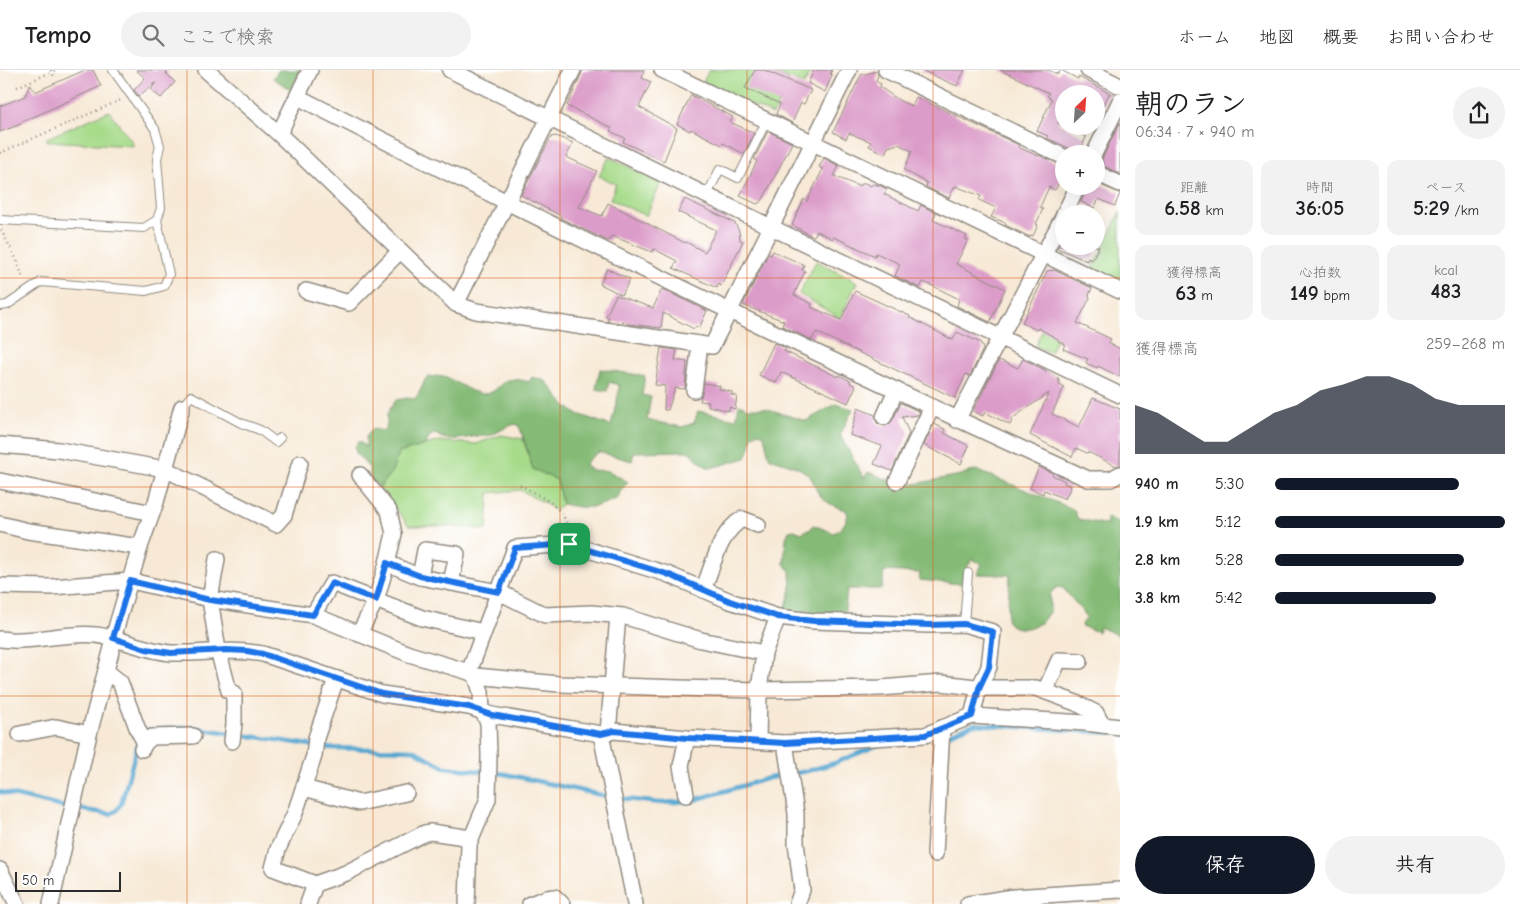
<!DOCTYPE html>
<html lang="ja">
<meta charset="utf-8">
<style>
:root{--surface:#fff;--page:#f2f2f2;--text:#202124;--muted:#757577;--line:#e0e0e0;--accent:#111827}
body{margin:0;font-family:"Comic Neue","Klee One",sans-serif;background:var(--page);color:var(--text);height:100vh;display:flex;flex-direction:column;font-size:19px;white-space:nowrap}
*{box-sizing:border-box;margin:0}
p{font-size:16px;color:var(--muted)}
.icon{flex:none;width:28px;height:28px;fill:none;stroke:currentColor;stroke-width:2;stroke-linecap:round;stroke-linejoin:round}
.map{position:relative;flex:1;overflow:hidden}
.sheet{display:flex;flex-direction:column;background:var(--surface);width:400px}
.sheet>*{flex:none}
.needle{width:32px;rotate:25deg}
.fabs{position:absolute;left:1055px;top:15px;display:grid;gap:10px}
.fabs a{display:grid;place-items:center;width:50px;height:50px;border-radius:50%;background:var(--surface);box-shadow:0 5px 20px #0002;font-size:25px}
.scale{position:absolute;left:15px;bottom:12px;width:106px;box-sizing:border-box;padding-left:5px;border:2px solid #2b2b2b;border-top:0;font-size:14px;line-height:18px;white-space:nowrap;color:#2b2b2b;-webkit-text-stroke:4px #fff;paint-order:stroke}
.pin{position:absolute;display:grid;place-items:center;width:42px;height:42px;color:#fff;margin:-21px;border-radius:10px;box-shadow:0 2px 8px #0006}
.round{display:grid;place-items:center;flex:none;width:52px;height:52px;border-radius:26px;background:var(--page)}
.summary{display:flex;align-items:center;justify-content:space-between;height:85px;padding:0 15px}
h1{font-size:28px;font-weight:800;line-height:38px}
.metrics{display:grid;grid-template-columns:repeat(3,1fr);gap:8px;height:85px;padding:5px 15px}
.metrics div{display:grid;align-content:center;border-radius:12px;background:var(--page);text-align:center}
.metrics b{font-size:21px;font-weight:800}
.metrics small{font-size:14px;font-weight:400}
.metrics p{font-size:14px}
.chart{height:140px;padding:10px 15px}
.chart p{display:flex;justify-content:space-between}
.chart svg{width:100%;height:90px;margin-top:5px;fill:var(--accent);opacity:.7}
.action{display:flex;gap:10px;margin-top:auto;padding:10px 15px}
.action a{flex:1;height:58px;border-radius:30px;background:var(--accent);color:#fff;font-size:20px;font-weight:800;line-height:58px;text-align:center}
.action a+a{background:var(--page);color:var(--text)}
ul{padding:0 15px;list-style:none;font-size:16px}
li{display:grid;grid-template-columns:80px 60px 1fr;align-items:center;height:38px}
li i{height:12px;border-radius:6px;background:var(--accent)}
header{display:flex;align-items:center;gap:30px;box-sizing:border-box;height:70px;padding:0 25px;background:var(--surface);border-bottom:1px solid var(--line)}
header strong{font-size:24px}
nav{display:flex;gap:28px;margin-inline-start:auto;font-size:18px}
.search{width:350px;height:45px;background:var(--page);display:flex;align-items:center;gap:12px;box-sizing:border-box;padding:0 18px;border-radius:28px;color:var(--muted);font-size:19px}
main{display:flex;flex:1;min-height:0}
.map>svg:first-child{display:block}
.green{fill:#a7db8b;stroke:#69835b}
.forest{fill:#85bb77;stroke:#587351}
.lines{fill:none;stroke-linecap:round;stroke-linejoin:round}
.stream{stroke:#56a7d1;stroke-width:4.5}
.building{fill:#dc9cc9}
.service-casing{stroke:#918a80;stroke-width:10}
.minor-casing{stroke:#918a80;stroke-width:18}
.path{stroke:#918a80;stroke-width:2.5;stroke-dasharray:1 4;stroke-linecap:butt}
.service{stroke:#fff;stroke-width:8}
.minor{stroke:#fff;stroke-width:15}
.route-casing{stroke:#fff;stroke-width:10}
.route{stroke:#1a73e8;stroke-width:6}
.grid{fill:none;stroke:#df570e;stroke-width:1;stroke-opacity:0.55}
</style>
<header>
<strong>Tempo</strong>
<div class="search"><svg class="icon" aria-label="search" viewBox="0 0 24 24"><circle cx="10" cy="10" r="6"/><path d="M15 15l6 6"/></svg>ここで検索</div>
<nav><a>ホーム</a><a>地図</a><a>概要</a><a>お問い合わせ</a></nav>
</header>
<main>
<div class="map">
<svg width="1120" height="834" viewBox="0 0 1120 834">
<rect width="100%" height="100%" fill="#fff"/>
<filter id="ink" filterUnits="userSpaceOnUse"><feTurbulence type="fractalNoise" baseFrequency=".02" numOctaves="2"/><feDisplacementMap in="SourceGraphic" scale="10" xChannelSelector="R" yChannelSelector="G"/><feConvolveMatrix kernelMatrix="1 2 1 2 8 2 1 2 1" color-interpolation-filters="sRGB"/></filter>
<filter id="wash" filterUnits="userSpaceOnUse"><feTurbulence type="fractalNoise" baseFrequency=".0096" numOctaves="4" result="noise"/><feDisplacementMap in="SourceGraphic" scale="20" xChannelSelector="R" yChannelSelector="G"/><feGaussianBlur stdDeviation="1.12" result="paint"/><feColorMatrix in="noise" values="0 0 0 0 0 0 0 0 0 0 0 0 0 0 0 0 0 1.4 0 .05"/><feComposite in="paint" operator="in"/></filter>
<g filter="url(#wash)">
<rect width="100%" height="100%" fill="#f7e9d5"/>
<!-- green -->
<g class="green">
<polygon points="709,0 768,0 789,10 773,45 703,12"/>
<polygon points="778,0 811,0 804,15 777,2"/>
<polygon points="109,41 133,73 133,76 47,71 47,68"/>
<polygon points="609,87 661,113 646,146 610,129 616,114 599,106"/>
<polygon points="1120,142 1120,212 1093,198"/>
<polygon points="816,191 857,212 840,248 799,224"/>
<polygon points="1051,241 1066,249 1050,282 1035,276"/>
<polygon points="501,365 523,369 533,399 557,410 562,434 555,441 547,434 520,420 489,423 487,460 446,456 409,456 379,418 392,401 398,383 439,371 476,374"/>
</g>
<!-- forest -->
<g class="forest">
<polygon points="279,0 301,0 291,20 273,8"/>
<path d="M600 299 645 306 642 325 651 327 647 350 682 357 694 353 698 341 736 349 739 334 748 338H765L806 351 836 334 853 339 840 365 864 408 868 402 904 416 961 405 976 400 1073 439 1078 449 1107 455V447L1120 453V566L1100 557 1098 562 1081 556 1087 547 1063 518 1057 517 1050 524V541L1041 553 1028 558H1018L1010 555 1007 550 1010 505 977 504 982 494 972 489 963 505 961 514 919 510 920 503 884 501 882 519H847L844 549 784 543 791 519 790 501 784 494 786 468 789 461 794 460 802 463 806 460H810L813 455 834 463C842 459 845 454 848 445L846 440C835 437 823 432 817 421 814 414 812 407 805 402 794 394 781 393 769 387L764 365 758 362 752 366 750 377 746 388 711 398 705 396 688 381 634 382 632 391 599 382 589 389 585 395 591 400 609 401 628 412 620 422 618 428C594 439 587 439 562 434L557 410 533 399C529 389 523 360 517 354 505 356 502 361 491 365 488 367 483 366 479 366 467 367 447 374 436 364L431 365 425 375 399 383 392 401 379 418 371 409 369 398 356 383 355 377 359 371 366 377V367L372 359 384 361 387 354V344L396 330 407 328 415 329 420 321 426 308C447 302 454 313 472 321 476 322 480 324 483 324 504 323 496 302 529 312L532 307 546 311 563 333 575 343 611 356 619 321V315L609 312 607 321 596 319Z"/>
</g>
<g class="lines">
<!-- stream -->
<g class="stream">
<polyline points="146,665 149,660 190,657 330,678 413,680 445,697 505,704 610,727"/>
<polyline points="944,666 974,654 1111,663"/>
<polyline points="0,722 59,736 110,744 116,741 121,734 137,677"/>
<polyline points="617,728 660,733 691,731 769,708 807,701 835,693 883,673"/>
</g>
</g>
<g id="blocks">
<!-- building -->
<g class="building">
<polygon points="85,0 93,0 101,16 20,53 21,54 0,62 0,36 25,26 30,14 35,22"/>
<polygon points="136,0 170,0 166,3 175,12 161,28 151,20 156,12 139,26 134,20 145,8"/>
<polygon points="583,0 644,0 642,8 651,12 639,37 677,58 664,91 623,72 625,68 610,61 612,58 567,36"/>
<polygon points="755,0 764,0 811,20 804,34 801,33 792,53 776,44 780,34 745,18"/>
<polygon points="814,0 832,0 830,4 832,5 825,22 808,13"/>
<polygon points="921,0 965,0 957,16"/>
<polygon points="1000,0 1048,0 1058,4 1061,0 1078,9 1079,7 1111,24 1109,24 1096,49 1096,24 1063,24 1063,43 1058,53 1086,67 1082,77 1080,77 1077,82 1047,68 1048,66 1037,61 1052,29 1047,26 1049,23"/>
<polygon points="877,1 878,5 876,11 881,14 880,17 900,31 912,36 916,27 1019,75 1018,77 1038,86 1039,85 1064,96 1064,103 1055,120 1049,117 1040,137 1043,139 1036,154 1038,155 1033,166 1031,165 1030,167 1005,155 1006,153 991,147 996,138 979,130 981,126 955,116 949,128 926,117 927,113 904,100 912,81 898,74 888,77 885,84 869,76 871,72 849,63 846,69 833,62 861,5"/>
<polygon points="691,25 733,47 730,52 754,63 744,84 723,73 722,75 691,59 690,61 677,54"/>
<polygon points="1120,52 1120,104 1104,96 1102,89"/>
<polygon points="768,61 792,73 762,131 757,134 740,126 757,91 754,89"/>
<polygon points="556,66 573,73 566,87 597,101 579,137 602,146 608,133 685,173 686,172 705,182 716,160 678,142 685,129 735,153 739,161 740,170 743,171 721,216 718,214 717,218 673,198 677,191 654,179 652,182 612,166 608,171 560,148 561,146 521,125 551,67"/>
<polygon points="824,88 839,96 834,106 858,116 865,113 871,116 873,114 881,116 887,119 884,124 918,141 921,135 936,143 933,150 967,166 965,169 968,170 956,194 1005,219 990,252 957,236 959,229 935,217 923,212 920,218 895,206 900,194 876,183 875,186 834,167 833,169 817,161 814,166 812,166 792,155 804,129 807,131 823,99 819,97"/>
<polygon points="1096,113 1120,123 1115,136 1099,129 1094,138 1081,132 1088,116 1096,116"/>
<polygon points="1058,176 1099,176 1092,190 1088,188 1087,191 1057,178"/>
<polygon points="773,181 804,195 802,200 805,201 794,225 812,234 811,237 841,250 855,221 910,246 909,247 953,270 957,262 981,273 983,279 970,306 966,304 955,328 816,262 812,270 782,256 784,251 743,235 768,184 771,185"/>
<polygon points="607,199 630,209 622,225 600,214"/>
<polygon points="1054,200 1092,218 1089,225 1090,228 1077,253 1111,269 1109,273 1120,279 1120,307 1098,296 1097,298 1086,293 1088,289 1063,279 1065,274 1058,271 1058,269 1038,258 1037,260 1022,253 1047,201"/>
<polygon points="662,219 707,241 699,258 696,256 694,259 663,243 661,258 629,254 622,251 621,253 607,251 609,247 606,246 616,225 653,238"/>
<polygon points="774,273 786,278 784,281 838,307 839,305 851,311 850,313 856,316 848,333 781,302 776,313 759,305"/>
<polygon points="661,278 677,280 675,290 687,292 685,319 675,318 668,340 664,340 665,316 655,315"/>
<polygon points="1023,289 1045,300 1045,301 1058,308 1060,315 1064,317 1052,344 1079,357 1093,328 1120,339 1120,395 1116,396 1088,382 1087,383 1076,378 1072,387 1030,365 1049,323 1013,348 1010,355 985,342 983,346 973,341 999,290 1018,298"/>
<polygon points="704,313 720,316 719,319 732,322 731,325 737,326 735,339 729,337 729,341 708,336 709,332 700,331"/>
<polygon points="901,333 920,342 918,345 902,347 909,363 892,401 874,394 882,376 850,365 858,338 875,345 877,353 885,356 892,351"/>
<polygon points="934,354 945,359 944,363 969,376 961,394 924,375"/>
<polygon points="1039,397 1053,403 1052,405 1065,411 1064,413 1071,416 1065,429 1044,420 1043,424 1030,418"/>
</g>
</g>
</g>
<g filter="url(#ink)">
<use href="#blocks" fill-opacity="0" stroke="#918a80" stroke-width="1"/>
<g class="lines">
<defs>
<g id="service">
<polyline points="707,125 720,99 738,108 767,50"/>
<polyline points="0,150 144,158 157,150 161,138 157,89 160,76 155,59 113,0"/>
<polyline points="0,236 7,235 41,212 146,221 164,216 169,204 157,150"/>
<polyline points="182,337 191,326 241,353 260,360 276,372 280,368"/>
<polyline points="964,554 968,503"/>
</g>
<g id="minor">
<polyline points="206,0 279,64 456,234 476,241 712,276 849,0"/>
<polyline points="450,0 779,161 1120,325"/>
<polyline points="662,0 1120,221"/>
<polyline points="886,0 1064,87"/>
<polyline points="1088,0 1120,16"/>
<path d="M298 27C559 160 822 288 1088 409H1111L1120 404"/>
<polyline points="279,64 310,0"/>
<polyline points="1094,84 1120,31"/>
<polyline points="1096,103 1120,114"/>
<polyline points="1064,144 1078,116"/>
<polyline points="306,221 349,233 400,181"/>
<polyline points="456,234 573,0"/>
<polyline points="694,320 700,274"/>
<polyline points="884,347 896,320"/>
<polyline points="957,350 1064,145"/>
<polyline points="0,375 59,380 165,399 276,454 284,445 300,393"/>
<polyline points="360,405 389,441 394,464 387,493"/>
<polyline points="0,411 152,443"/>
<polyline points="897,411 932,337"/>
<polyline points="0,454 28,461 140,477"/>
<polyline points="217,489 210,529 218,580 229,621 234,623 234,654 232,671"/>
<polyline points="451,513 457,484 425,480 420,507 499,522 545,545 591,543 623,546 701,570 764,583"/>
<polyline points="0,516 51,517 131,511 210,529 313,545 409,584 469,602 476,606 481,622 482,641 488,652 489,685 488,729 469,774 467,834"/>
<path d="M703 520C713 496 719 463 742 449L758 455"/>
<polyline points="313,545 332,513 422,548 483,562"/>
<polyline points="778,547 814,551 929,555 964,554 993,562 989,597 979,618 972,646"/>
<polyline points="359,564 376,530 387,493 420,507"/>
<polyline points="113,568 140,477 156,432 182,337"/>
<path d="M0 569C6 569 13 571 19 570 45 570 70 562 96 565 121 568 145 581 171 583 202 584 230 578 263 584L382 624 469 637 492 645 601 664 614 661 687 668 785 673 925 665 972 646 1085 653 1120 657"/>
<polyline points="106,601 120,612 138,660 145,673"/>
<polyline points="469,602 515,478 569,474 667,504 730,531 778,547 764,583 759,620 758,671"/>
<polyline points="476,606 559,614 679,618 759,620 881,618 941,613 984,618 1036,618 1076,633 1096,643 1102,655"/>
<polyline points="1045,621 1059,590 1080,591"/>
<polyline points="608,663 618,546"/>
<polyline points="20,664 56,657 89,664"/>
<polyline points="601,664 635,834"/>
<polyline points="785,673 796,743 796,773 802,820 797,834"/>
<polyline points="142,679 145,673 152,667 193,666"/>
<polyline points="304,718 359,733 406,723"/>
<polyline points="686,725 681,696 687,668"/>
<polyline points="935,784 942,658"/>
<polyline points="0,800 17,834"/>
<polyline points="315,814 346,803 425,763 431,762 471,768"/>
<polyline points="51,834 89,664 113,574"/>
<polyline points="308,834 315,814 273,798 278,779 295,743 314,686 316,668 336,609"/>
<polyline points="530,834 547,828 555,827 562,834"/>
<polyline points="968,834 1014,827 1120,820"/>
</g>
</defs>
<!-- service casing -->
<use href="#service" class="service-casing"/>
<!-- minor casing -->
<use href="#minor" class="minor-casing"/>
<!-- path -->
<g class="path">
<polyline points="51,0 55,9"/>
<polyline points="17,17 56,0"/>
<polyline points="0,83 123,29"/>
<polyline points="1,160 17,190 24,212"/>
<path d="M520 415C537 424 567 438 568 460"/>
</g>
<!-- service -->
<use href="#service" class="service"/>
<!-- minor -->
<use href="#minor" class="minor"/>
</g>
</g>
<g class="lines" filter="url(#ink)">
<defs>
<polygon id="route" points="569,474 667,504 730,531 778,547 814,551 929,555 964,554 993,562 989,597 979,618 972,646 925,665 785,673 687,668 614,661 601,664 492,645 469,637 382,624 263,584 247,581 226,580 171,583 146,579 113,568 130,511 210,530 313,545 332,513 376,530 387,493 420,506 499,522 515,478"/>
</defs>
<!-- route casing -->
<use href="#route" class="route-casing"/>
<!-- route -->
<use href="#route" class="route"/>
</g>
<!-- grid -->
<path class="grid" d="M187 0V834M373 0V834M560 0V834M747 0V834M933 0V834M0 208H1120M0 417H1120M0 626H1120"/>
</svg>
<div class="fabs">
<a><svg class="needle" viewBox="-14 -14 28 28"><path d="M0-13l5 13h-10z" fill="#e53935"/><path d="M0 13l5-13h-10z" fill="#757577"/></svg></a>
<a>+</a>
<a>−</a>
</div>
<div class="scale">50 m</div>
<div class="pin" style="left:569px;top:474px;background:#1e9e55"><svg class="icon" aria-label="arrive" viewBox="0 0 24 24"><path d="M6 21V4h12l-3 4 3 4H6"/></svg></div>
</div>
<section class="sheet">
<div class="summary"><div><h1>朝のラン</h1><p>06:34 · 7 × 940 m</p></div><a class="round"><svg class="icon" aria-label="share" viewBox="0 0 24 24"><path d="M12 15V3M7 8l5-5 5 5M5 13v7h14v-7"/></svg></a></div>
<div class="metrics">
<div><p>距離</p><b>6.58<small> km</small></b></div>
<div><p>時間</p><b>36:05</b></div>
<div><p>ペース</p><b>5:29<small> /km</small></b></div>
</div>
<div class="metrics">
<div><p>獲得標高</p><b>63<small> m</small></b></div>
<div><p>心拍数</p><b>149<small> bpm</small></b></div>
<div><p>kcal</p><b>483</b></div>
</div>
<div class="chart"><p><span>獲得標高</span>259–268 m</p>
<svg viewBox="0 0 160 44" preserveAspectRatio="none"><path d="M0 44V20L10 24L20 31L30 38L40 38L50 31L60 24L70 20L80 13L90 10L100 6L110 6L120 10L130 17L140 20L150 20L160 20V44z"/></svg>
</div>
<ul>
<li><b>940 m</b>5:30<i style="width:80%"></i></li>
<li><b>1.9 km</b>5:12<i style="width:100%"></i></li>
<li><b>2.8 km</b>5:28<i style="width:82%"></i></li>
<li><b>3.8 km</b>5:42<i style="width:70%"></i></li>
</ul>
<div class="action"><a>保存</a><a>共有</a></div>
</section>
</main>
